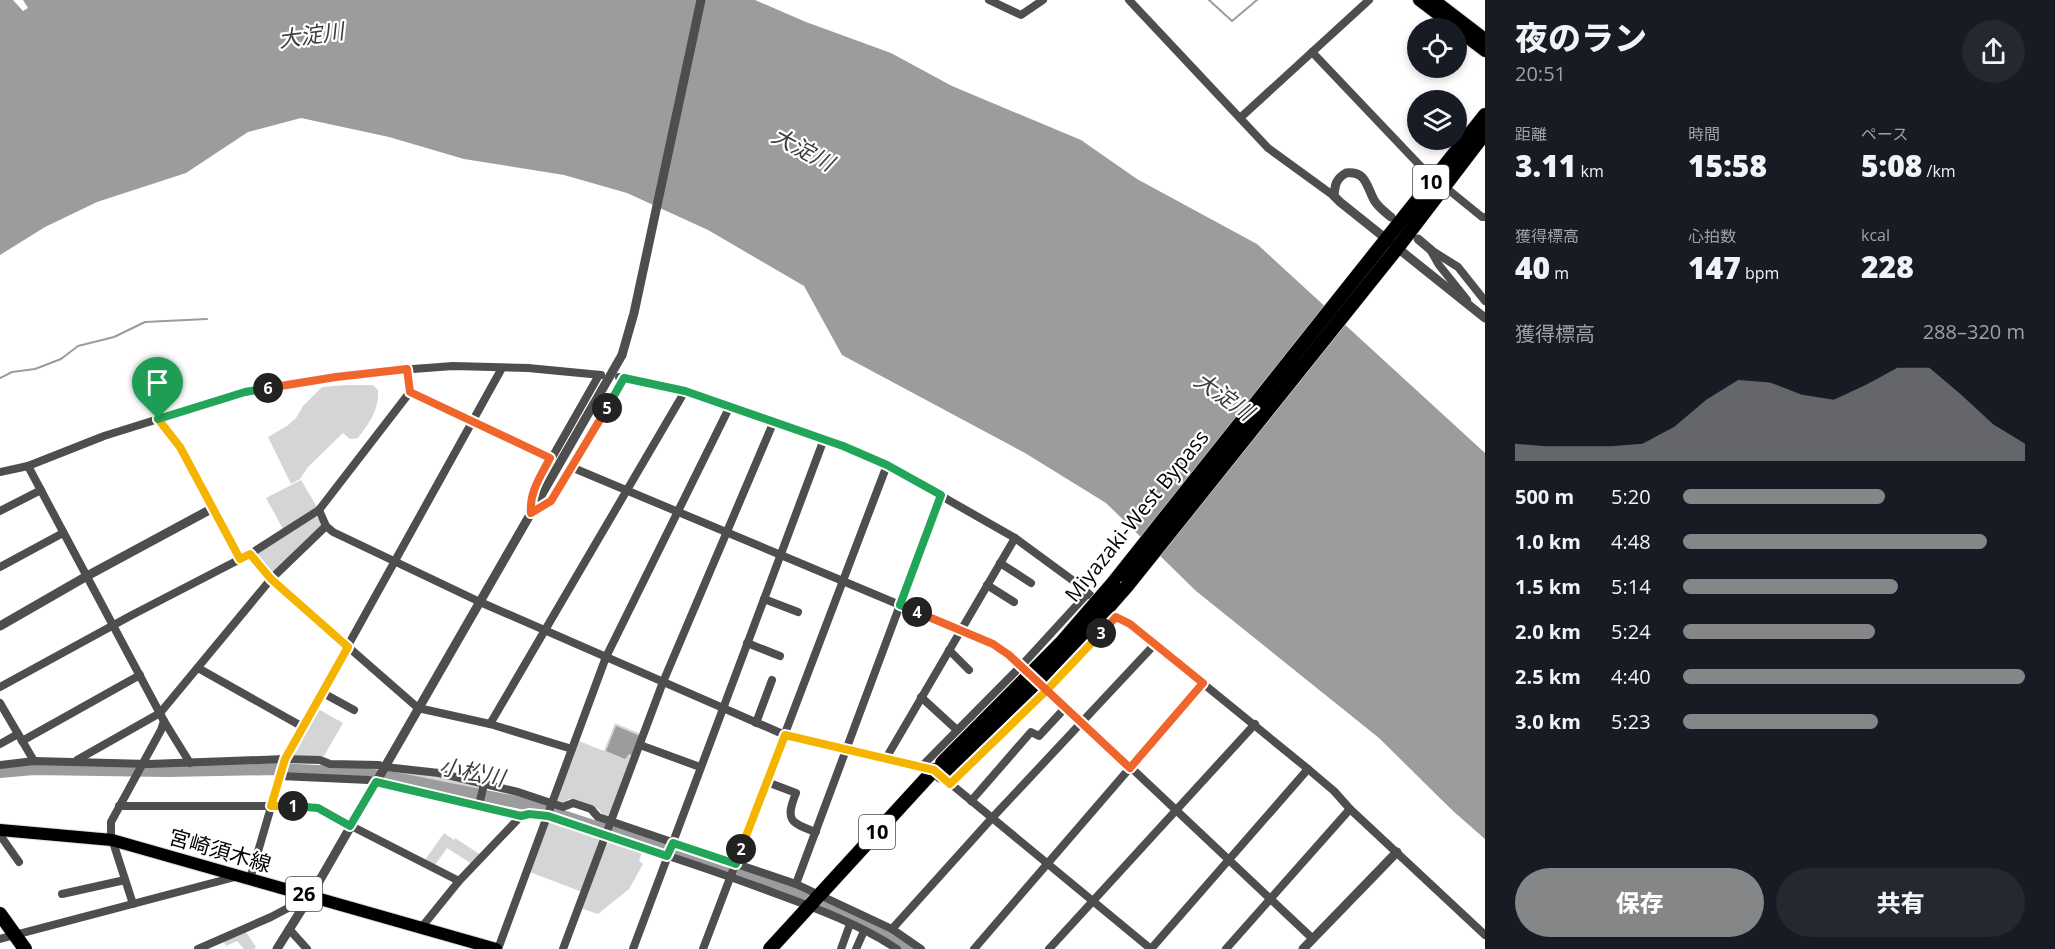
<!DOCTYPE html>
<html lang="ja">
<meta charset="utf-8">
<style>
:root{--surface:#171b24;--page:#242831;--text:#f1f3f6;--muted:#9ea1a6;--accent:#858687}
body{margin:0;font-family:"Open Sans","Noto Sans JP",sans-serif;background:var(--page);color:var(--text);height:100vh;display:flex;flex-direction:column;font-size:22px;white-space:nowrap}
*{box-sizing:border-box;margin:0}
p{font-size:20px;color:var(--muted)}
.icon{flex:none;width:33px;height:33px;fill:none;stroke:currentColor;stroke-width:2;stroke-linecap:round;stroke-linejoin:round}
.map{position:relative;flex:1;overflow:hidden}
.sheet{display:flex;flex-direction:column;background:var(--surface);width:570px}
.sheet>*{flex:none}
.controls{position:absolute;left:1407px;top:18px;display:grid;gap:12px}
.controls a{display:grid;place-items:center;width:60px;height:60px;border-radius:50%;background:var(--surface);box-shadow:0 3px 9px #0003;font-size:30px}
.pin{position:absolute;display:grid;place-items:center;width:51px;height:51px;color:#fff;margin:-62px -26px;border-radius:50% 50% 50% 0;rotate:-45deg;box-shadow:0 0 6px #0007}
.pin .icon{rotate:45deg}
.km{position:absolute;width:30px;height:30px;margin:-15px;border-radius:50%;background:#222;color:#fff;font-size:16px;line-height:30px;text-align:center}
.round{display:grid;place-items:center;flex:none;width:63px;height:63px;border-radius:32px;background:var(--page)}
.headline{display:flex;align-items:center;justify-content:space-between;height:102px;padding:0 30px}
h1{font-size:33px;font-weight:800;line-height:45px}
.stats{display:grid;grid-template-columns:repeat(3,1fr);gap:9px;height:102px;padding:6px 30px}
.stats div{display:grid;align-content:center}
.stats b{font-size:30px;font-weight:800}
.stats small{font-size:16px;font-weight:400}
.stats p{font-size:16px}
.chart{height:168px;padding:12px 30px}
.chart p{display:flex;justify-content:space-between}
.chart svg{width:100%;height:108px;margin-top:6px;fill:var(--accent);opacity:.7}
.cta{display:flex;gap:12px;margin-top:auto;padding:12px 30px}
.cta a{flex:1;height:69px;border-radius:36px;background:var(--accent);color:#fff;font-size:24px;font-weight:800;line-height:69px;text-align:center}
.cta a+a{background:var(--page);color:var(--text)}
ul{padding:0 30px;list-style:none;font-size:20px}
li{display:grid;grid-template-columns:96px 72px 1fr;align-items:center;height:45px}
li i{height:15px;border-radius:8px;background:var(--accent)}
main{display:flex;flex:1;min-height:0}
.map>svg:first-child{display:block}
.green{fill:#d5d5d5}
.water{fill:#9c9c9c}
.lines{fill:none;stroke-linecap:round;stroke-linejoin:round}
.stream{stroke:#9c9c9c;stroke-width:2}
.river{stroke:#9c9c9c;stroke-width:12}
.primary-casing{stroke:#dbdbdb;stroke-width:14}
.trunk-casing{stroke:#dbdbdb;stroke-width:15}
.minor{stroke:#4e4e4e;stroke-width:8}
.tertiary{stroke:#4e4e4e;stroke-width:9}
.primary{stroke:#000;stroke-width:12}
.trunk{stroke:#000;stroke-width:14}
.trunk-bridge-casing{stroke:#dbdbdb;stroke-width:15;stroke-linecap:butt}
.tertiary-bridge{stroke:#4e4e4e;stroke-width:9}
.trunk-bridge{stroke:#000;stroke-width:14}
.split-1-casing{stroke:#fff;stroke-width:12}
.split-2-casing{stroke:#fff;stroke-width:12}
.split-3-casing{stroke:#fff;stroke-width:12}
.split-4-casing{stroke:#fff;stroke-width:12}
.split-5-casing{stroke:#fff;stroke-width:12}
.split-6-casing{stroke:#fff;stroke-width:12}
.split-7-casing{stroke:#fff;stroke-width:12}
.split-1{stroke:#f5b400;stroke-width:8}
.split-2{stroke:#22a559;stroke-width:8}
.split-3{stroke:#f5b400;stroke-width:8}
.split-4{stroke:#f0652b;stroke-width:8}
.split-5{stroke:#22a559;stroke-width:8}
.split-6{stroke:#f0652b;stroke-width:8}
.split-7{stroke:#22a559;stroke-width:8}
.labels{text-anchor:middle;stroke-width:4.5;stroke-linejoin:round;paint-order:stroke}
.shield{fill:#fff;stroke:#4c4c4c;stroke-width:1.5}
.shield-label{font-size:20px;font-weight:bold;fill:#000}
.street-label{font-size:21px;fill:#000;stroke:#fff}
.water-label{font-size:22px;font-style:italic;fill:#3d3d3d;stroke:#fff}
</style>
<main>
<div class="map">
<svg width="1485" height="949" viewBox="0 0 1485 949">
<rect width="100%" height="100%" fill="#fff"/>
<!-- green -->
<g class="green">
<path d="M346 385H373L378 390C379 410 370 422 358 438L350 439 343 433 308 467 300 479 291 484 268 437 287 426 296 418 303 406 322 387Z"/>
<polygon points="301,480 317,507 283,529 266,498"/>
<polygon points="316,516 323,525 275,572 270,572 256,554"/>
<polygon points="318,709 343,723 324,756 294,756 293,753"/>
<polygon points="615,723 641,734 609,818 606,818 598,809 569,799 562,806 556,801 579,741 604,751"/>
<polygon points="393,770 439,773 481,785 477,803 385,783"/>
<polygon points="553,821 600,837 601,839 582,892 530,872 548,823"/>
<polygon points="444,833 454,840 455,838 481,855 472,864 447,848 435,865 425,860"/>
<polygon points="609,839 643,850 639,861 643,864 629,889 598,914 580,908"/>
<polygon points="246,932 256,947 254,949 244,949 237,941 226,946 223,941"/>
</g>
<!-- water -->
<g class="water">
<polygon points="0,0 13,0 23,11 28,8 23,0 755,0 806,22 891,53 952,86 1081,140 1137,179 1257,244 1485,453 1485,839 1453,811 1379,738 1196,591 1106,503 1025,453 842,355 804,286 708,230 627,193 564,175 464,159 389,137 301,118 248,132 186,173 97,202 45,227 0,255"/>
<polygon points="616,726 640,736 632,755 629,754 625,759 606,751"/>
</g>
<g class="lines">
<!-- stream -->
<g class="stream">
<polyline points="1209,0 1232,21 1257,0"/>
<polyline points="0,378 12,372 35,369 61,359 78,346 114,337 145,322 207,319"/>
</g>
<!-- river -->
<polyline class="river" points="0,772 34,769 168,771 276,769 360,773 399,779 526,804 801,894 872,928 910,949"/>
<defs>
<g id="primary">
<polyline points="1419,0 1456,28"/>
<polyline points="1434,0 1485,39"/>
<polyline points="1456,29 1485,51"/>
<polyline points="0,830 112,840 496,949"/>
</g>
<g id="trunk">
<polyline points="1113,583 1485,115"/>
<polyline points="1127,586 1398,247 1485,133"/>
<polyline points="0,914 25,949"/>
<polyline points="770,949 934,770"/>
</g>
</defs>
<!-- primary casing -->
<use href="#primary" class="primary-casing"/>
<!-- trunk casing -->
<use href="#trunk" class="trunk-casing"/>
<!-- minor -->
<g class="minor">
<polyline points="989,0 1021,15 1043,0"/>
<polyline points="1129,0 1268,148 1334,196"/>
<polyline points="1312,52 1428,174"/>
<polyline points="1240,118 1369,0"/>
<polyline points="1450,191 1482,217 1485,217"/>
<polyline points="1431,250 1458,267 1485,301"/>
<polyline points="1431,251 1439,265 1467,300"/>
<polyline points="599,375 533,491 530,502 531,513 551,501 558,491 624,378"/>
<polyline points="619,377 685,391 715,401 843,446 887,465 1015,538 1075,582 1111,613 1130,624 1308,769 1334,791 1350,809 1485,935"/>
<polyline points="410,392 550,457"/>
<polyline points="158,419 180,447 240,559"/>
<polyline points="28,466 164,721 190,763"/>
<polyline points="571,467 993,644 1022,665 1313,939"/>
<polyline points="0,472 28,466 104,436 245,392 295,383 373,372 453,366 528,368 601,375"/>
<polyline points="319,510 326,526 333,532 480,602 785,735 934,770 1151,949"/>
<polyline points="0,511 41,490"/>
<polyline points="250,554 275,583 418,708 490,724 572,749"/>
<polyline points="1000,563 1031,583"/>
<polyline points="0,567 63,533"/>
<polyline points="987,585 1014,602"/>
<polyline points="764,599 798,612"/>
<polyline points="747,643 780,656"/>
<polyline points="949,650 969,670"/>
<polyline points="198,668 303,727"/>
<polyline points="0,687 132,615 250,554 319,510 410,392 407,369"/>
<polyline points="323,693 354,710"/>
<polyline points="921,697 957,730"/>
<polyline points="0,703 34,761"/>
<polyline points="756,723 772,680"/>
<polyline points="490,724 685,391"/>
<polyline points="22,741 140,675"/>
<polyline points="0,744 18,734"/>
<polyline points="640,745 700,767"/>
<polyline points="77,760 160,713 271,579 326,526"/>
<polyline points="885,760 1015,538"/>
<polyline points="0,765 34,761 149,764 285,759 320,760 330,764 379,765 385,767 439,773 518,792 563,807 573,803 591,809 598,817 796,884 892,929 921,949"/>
<polyline points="920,768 1022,665 1088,593"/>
<path d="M280 776 369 780 380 784 521 816 529 814 547 816C624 842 701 865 777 894 818 909 861 925 897 949"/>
<path d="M767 782 796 793C785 820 790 823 816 832"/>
<polyline points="950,784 1047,690 1116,617"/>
<polyline points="971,801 1031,732 1039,736 1066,707"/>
<polyline points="479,805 484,784"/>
<polyline points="119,806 305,806 318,809 459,881"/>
<polyline points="0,835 19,862"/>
<polyline points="250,879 285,759 502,368"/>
<polyline points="796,884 941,495"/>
<polyline points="62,894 125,880"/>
<polyline points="133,904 111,836 111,822 161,730 164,721"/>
<polyline points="421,928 459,881 521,816"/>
<polyline points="289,929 307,949"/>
<polyline points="892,929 992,818 1155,644"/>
<polyline points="0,939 235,877"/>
<polyline points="198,949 271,917 309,897"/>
<polyline points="498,949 606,657 730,406"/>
<polyline points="563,949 663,682 774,421"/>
<polyline points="633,949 824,439"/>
<polyline points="703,949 887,465"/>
<polyline points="841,949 850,924"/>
<polyline points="856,949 864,931"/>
<polyline points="974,949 1203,683"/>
<polyline points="1049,949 1255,724"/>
<polyline points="1151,949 1308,769"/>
<polyline points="1226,949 1350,809"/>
</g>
<!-- tertiary -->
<g class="tertiary">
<path d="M1391 217C1385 212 1378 207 1374 200 1366 185 1366 171 1346 173 1336 179 1335 184 1334 196L1340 202 1485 318"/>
<polyline points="1418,239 1431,250"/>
<polyline points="622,355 634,313 701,0"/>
<polyline points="0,626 87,576 213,508"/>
<polyline points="277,949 317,885 531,513"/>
<polyline points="1303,949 1397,852"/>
</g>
<!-- primary -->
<use href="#primary" class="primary"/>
<!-- trunk -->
<use href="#trunk" class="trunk"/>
<defs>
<g id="trunk-bridge">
<polyline points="942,763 1061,643 1113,583"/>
<polyline points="941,776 1070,651 1127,586"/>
</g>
</defs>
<!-- trunk-bridge casing -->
<use href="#trunk-bridge" class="trunk-bridge-casing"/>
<!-- tertiary-bridge -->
<polyline class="tertiary-bridge" points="531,513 622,355"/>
<!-- trunk-bridge -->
<use href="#trunk-bridge" class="trunk-bridge"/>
</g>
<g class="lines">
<defs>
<polyline id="split-1" points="158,419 180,447 240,559 250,554 271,579 348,647 285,759 271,806 293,806"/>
<polyline id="split-2" points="293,806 318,808 350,826 376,782 521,816 529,814 548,816 667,856 673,843 736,864 741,849"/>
<polyline id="split-3" points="741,849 785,735 934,770 950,784 1047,690 1101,633"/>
<polyline id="split-4" points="917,612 993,644 1009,655 1130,768 1203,683 1130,624 1116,617 1101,633"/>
<polyline id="split-5" points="607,408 624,378 685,391 843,446 887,465 941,495 900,605 917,612"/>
<path id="split-6" d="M268 388 336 377 407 369 410 392 550 458C541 476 529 492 531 513L551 501 607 408"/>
<polyline id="split-7" points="158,419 245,392 268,388"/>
</defs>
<!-- split-1 casing -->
<use href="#split-1" class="split-1-casing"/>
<!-- split-2 casing -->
<use href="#split-2" class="split-2-casing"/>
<!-- split-3 casing -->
<use href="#split-3" class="split-3-casing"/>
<!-- split-4 casing -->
<use href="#split-4" class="split-4-casing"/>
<!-- split-5 casing -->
<use href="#split-5" class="split-5-casing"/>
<!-- split-6 casing -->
<use href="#split-6" class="split-6-casing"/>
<!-- split-7 casing -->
<use href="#split-7" class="split-7-casing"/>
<!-- split-1 -->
<use href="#split-1" class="split-1"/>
<!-- split-2 -->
<use href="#split-2" class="split-2"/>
<!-- split-3 -->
<use href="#split-3" class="split-3"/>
<!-- split-4 -->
<use href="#split-4" class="split-4"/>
<!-- split-5 -->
<use href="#split-5" class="split-5"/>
<!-- split-6 -->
<use href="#split-6" class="split-6"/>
<!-- split-7 -->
<use href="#split-7" class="split-7"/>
</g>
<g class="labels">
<!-- shield labels -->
<g class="shield">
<rect x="1413" y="165" width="36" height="34" rx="4.5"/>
<rect x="859" y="815" width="36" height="34" rx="4.5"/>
<rect x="286" y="877" width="36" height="34" rx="4.5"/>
</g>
<g class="shield-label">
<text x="1431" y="189">10</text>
<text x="877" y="839">10</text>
<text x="304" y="901">26</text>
</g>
<!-- street labels -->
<g class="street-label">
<text transform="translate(1137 516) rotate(-51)" y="7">Miyazaki-West Bypass</text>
<text transform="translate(220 851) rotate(16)" y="7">宮崎須木線</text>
</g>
<!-- water labels -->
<g class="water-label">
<text transform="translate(311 35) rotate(-8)" y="8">大淀川</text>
<text transform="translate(803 149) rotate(28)" y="8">大淀川</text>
<text transform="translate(1224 396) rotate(35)" y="8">大淀川</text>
<text transform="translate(472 772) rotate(11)" y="8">小松川</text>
</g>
</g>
</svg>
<div class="controls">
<a><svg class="icon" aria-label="locate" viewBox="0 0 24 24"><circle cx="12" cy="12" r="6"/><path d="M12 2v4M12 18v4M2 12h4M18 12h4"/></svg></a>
<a><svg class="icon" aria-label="layers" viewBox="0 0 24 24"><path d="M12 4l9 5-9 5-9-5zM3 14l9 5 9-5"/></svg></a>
</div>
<div class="pin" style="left:158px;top:419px;background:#1e9e55"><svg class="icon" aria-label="arrive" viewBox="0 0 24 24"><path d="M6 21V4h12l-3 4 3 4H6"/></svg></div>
<b class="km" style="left:293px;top:806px">1</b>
<b class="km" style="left:741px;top:849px">2</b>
<b class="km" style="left:1101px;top:633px">3</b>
<b class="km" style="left:917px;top:612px">4</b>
<b class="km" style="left:607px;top:408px">5</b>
<b class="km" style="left:268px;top:388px">6</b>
</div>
<section class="sheet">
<div class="headline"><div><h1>夜のラン</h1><p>20:51</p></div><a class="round"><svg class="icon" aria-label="share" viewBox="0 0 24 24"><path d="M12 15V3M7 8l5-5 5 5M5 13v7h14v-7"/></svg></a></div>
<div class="stats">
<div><p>距離</p><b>3.11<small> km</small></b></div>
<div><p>時間</p><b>15:58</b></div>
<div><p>ペース</p><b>5:08<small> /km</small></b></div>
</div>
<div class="stats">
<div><p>獲得標高</p><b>40<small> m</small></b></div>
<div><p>心拍数</p><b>147<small> bpm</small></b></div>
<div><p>kcal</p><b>228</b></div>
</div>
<div class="chart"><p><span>獲得標高</span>288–320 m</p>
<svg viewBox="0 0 160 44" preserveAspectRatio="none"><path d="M0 44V37L10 38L20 38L30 38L40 37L50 30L60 19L70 11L80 12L90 17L100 19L110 13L120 6L130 6L140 17L150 29L160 37V44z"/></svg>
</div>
<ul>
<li><b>500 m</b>5:20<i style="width:59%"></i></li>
<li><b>1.0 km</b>4:48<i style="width:89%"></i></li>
<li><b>1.5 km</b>5:14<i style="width:63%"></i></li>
<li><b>2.0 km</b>5:24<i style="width:56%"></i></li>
<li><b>2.5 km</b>4:40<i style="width:100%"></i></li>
<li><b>3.0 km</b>5:23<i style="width:57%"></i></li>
</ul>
<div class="cta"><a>保存</a><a>共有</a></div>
</section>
</main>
